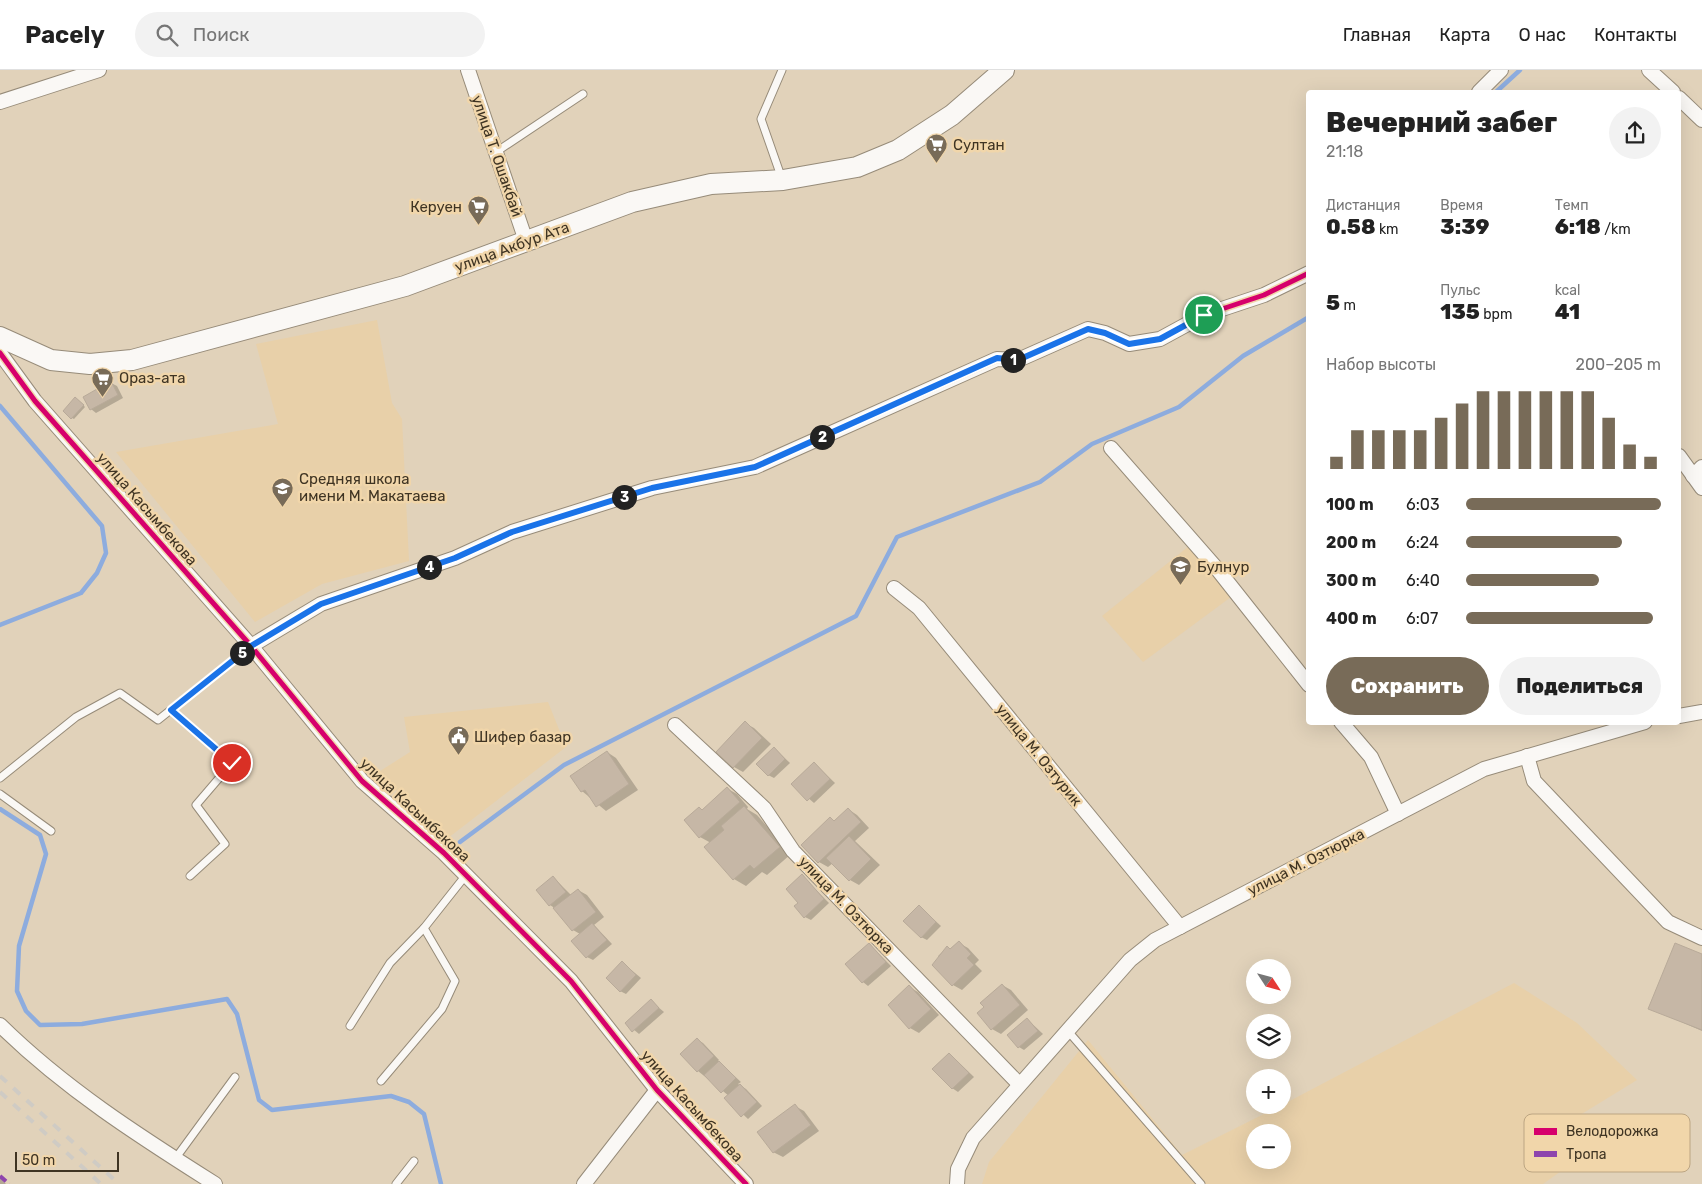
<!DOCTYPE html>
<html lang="ru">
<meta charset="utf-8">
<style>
:root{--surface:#fff;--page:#f2f2f2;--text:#222;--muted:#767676;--line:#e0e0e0;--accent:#786b58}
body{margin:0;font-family:Rubik,sans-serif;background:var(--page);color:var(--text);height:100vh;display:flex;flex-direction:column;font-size:19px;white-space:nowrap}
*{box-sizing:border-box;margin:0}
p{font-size:16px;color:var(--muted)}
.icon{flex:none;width:28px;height:28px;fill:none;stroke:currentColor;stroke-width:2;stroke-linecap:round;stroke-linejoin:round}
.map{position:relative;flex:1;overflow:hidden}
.details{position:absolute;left:1306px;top:20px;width:375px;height:635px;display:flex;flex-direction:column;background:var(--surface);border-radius:5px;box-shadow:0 5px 20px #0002}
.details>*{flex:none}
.needle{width:32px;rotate:126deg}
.controls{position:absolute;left:1246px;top:889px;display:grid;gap:10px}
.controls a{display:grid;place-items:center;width:45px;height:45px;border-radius:50%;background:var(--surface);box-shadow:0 5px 20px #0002;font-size:25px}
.scale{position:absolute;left:15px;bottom:12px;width:104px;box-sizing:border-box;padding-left:5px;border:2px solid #3f3423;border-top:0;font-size:14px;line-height:18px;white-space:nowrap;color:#3f3423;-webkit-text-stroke:4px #f1d6aa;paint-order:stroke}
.pin{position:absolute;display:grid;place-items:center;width:42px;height:42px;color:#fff;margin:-21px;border:2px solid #fff;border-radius:50%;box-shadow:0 1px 5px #0007}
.km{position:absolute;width:25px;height:25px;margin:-12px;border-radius:50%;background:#222;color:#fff;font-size:14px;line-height:25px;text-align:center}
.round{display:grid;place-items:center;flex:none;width:52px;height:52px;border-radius:26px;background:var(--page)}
.overview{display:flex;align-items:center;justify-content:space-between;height:85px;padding:0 20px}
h1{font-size:28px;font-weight:800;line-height:38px}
.stats{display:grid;grid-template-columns:repeat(3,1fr);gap:8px;height:85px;padding:5px 20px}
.stats div{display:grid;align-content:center}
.stats b{font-size:21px;font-weight:800}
.stats small{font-size:14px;font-weight:400}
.stats p{font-size:14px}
.chart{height:140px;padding:10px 20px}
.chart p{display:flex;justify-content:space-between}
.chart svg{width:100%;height:90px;margin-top:5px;stroke:var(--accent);stroke-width:6}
.cta{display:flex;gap:10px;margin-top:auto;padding:10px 20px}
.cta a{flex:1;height:58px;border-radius:30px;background:var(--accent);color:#fff;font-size:20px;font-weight:800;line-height:58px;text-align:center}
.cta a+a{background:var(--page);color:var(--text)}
ul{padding:0 20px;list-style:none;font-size:16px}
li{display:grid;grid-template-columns:80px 60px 1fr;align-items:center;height:38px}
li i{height:12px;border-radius:6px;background:var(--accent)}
header{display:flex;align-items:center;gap:30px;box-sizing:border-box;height:70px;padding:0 25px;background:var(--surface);border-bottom:1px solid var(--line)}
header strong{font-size:24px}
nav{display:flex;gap:28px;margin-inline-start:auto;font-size:18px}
.search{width:350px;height:45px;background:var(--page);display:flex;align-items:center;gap:12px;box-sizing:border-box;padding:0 18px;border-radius:28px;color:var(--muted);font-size:19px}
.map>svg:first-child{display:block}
.built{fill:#e8d0a9;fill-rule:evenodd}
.shadow{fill:#0003}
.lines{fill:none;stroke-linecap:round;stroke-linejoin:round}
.stream{stroke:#8dacde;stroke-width:4.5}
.building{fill:#c6b7a6;stroke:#b8aa99}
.service-casing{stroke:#968b79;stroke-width:9}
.minor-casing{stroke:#968b79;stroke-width:16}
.secondary-casing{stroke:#968b79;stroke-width:22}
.service{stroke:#faf8f5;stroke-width:7}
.minor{stroke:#faf8f5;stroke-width:14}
.secondary{stroke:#faf8f5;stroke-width:20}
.rail{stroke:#cfcbc4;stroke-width:4;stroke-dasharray:9 9;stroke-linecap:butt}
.quiet{stroke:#8e44ad;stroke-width:4;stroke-dasharray:8 4;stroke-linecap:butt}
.cycleway-casing{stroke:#f1d6aa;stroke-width:8}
.cycleway{stroke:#d6006c;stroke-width:5}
.route-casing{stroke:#fff;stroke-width:10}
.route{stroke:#1a73e8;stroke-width:6}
.labels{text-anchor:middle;stroke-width:5;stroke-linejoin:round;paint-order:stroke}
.poi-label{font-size:15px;fill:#3f3423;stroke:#f1d6aa;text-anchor:start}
.street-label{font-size:15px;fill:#3f3423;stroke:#f1d6aa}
.key{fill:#f1d6aa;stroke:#bca582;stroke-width:1}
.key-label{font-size:14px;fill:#3f3423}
</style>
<header>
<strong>Pacely</strong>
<div class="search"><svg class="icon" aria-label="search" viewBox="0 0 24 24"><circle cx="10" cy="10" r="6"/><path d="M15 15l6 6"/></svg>Поиск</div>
<nav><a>Главная</a><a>Карта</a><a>О нас</a><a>Контакты</a></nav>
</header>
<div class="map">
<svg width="1702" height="1114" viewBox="0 0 1702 1114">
<rect width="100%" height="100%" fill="#e1d2ba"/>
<!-- built -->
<g class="built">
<polygon points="377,250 392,333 402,349 409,491 322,514 255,552 116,382 278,354 256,274"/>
<polygon points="1189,476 1231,527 1143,592 1102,546"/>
<polygon points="548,632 566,677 448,768 377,703 410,682 404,647"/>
<path d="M1514 913 1577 953 1637 1010 1554 1061 1574 1092 1543 1114H982L989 1092 1088 970 1182 1085 1282 1035ZM1255 1062H1282V1090H1255Z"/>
</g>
<!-- shadow -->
<g class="shadow">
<polygon points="111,313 117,316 123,328 96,343 91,339"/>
<polygon points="78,330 85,337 74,349 72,348"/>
<polygon points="745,653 754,658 771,674 743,702 734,697"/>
<polygon points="774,678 790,693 774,708 768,705"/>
<polygon points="607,682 616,688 638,720 606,741 582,721"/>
<polygon points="814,693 835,713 814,733 792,714"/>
<polygon points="728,719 737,724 748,737 747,739 757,745 791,784 767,805 762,802 746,816 734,809 711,773 700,767 703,740"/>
<polygon points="848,739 857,745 869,758 855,771 880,795 859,815 850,810 833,793 828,797 819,792 803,775 835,752"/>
<polygon points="802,806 829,833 811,850 805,847 800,833"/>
<polygon points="553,807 571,825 578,820 587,825 604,847 594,855 612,874 593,890 587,887 580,864 573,860 556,839 550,835"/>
<polygon points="919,836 941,856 927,870 921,867"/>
<polygon points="959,873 968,878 979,890 975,894 982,901 962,920 953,915 938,886 947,878 951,880"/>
<polygon points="869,874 891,896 868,916 863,912"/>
<polygon points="1702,885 1702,961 1650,938"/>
<polygon points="623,893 641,908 626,924 620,921"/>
<polygon points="1002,915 1011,920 1028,940 1001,964 992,959"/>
<polygon points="909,917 918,922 939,945 919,963 910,958 889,935"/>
<polygon points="651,931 664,942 639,964 626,953"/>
<polygon points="1027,949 1043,964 1024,980 1019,977"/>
<polygon points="698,970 703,973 719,990 718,991 741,1012 738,1014 746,1019 762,1036 748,1049 726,1028 729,1026 698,1001 682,984"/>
<polygon points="950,984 974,1007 958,1022 952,1018"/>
<polygon points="795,1036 804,1041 819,1061 783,1087 773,1082"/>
<polygon points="0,1108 6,1114 0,1114"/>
</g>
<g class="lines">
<!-- stream -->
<g class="stream">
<polyline points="1496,22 1520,0"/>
<polyline points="0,336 102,456 106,483 97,503 81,523 0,555"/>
<polyline points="0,739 40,765 46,784 19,876 17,921 26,941 40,955 82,954 227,929 237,944 259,1030 272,1040 391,1026 409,1032 424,1044 441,1114"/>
<polyline points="460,772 564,695 856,546 897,467 1040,412 1092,374 1179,337 1243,286 1309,247"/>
</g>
</g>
<!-- building -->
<g class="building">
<polygon points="111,311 118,325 90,340 83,327"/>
<polygon points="75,327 84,335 71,349 63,341"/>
<polygon points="745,651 762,668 733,698 716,682"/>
<polygon points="774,677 785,689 768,706 756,694"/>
<polygon points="607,681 629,714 596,737 585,720 581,722 570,706"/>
<polygon points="814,692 830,709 807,731 791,714"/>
<polygon points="727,717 740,732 699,768 684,750 699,737 702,740"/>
<polygon points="744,736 780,777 754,799 750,795 733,810 704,777 724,760 721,756"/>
<polygon points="848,738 861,752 818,793 801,775 830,747 834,751"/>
<polygon points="849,766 871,789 849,811 826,788"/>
<polygon points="802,804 824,829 804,848 794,836 798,833 786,819"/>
<polygon points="553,806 566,822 549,836 536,820"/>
<polygon points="578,819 596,842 572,861 553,838"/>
<polygon points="919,835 936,852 921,868 903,851"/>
<polygon points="592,853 607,870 586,888 571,871"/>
<polygon points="959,871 971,884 967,888 974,895 952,916 932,895 947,876 950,879"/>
<polygon points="869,873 886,892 862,913 845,894"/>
<polygon points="1675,873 1702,884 1702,960 1648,939"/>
<polygon points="622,891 636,905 620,922 606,908"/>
<polygon points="1002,914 1020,935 991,960 977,943 984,937 980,933"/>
<polygon points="909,915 931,939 909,959 888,935"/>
<polygon points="651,929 659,938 632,962 625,953"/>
<polygon points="1027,948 1038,961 1018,978 1007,965"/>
<polygon points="697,968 714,986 697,1002 680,984"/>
<polygon points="949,983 969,1003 952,1019 932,999"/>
<polygon points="719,991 736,1008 721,1023 704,1005"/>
<polygon points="740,1014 757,1032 741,1047 724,1028"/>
<polygon points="795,1034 811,1055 773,1083 757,1062"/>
</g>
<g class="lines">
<defs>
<g id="service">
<polyline points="496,82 583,24"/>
<polyline points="782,109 761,49 782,0"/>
<polyline points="171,640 232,693 196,735 225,774 190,806"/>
<polyline points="0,708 76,647 120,623 158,650 251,576"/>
<polyline points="0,724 51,761"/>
<polyline points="350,956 390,893 424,858 466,805"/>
<polyline points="1067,960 1201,1114"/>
<polyline points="381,1011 442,939 455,911 424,858"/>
<polyline points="175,1089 235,1007"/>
<polyline points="396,1114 414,1091"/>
</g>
<g id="minor">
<polyline points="468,0 526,171"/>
<polyline points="1649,0 1673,22"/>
<polyline points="1479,22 1501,0"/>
<polyline points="1679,28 1702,50"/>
<polyline points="0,32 99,0"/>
<polyline points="0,283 35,331 251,576 362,711 444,783 571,911 657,1020 746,1114"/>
<polyline points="1111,378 1218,500 1309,615"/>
<polyline points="1679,386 1702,418"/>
<polyline points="1693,406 1702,397"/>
<polyline points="894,518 919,538 1180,857"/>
<polyline points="251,576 321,534 455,488 512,462 652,418 755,397 997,289 1018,290 1088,259 1105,263 1129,274 1160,269 1204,245 1264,225 1309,203"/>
<polyline points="1679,646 1702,642"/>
<polyline points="1341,652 1371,687 1398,744"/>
<polyline points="675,655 764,738 793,781 1019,1014"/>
<polyline points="1527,686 1534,711 1668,852 1702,868"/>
<path d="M0 955C64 1018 139 1066 215 1114"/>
<polyline points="584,1114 657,1020"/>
<polyline points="957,1114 958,1099 973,1068 1130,890 1155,870 1484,699 1645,652"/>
</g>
<polyline id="secondary" points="0,267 51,290 90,294 132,290 405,216 632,132 711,114 783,110 857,97 898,80 952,45 1004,0"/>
</defs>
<!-- service casing -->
<use href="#service" class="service-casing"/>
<!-- minor casing -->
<use href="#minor" class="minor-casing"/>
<!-- secondary casing -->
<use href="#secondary" class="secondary-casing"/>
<!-- service -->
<use href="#service" class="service"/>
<!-- minor -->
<use href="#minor" class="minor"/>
<!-- secondary -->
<use href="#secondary" class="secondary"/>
<!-- rail -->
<g class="rail">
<polyline points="0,1006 119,1114"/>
<polyline points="0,1022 101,1114"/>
</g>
<!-- quiet -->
<polyline class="quiet" points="0,1106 9,1114"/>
<defs>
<g id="cycleway">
<polyline points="0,283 35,331 251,576 362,711 444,783 571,911 657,1020 746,1114"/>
<polyline points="251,576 321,534 455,488 512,462 652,418 755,397 997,289 1018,290 1088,259 1105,263 1129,274 1160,269 1204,245 1264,225 1309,203"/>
</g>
</defs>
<!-- cycleway casing -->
<use href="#cycleway" class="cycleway-casing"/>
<!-- cycleway -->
<use href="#cycleway" class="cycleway"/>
</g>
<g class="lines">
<defs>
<polyline id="route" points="232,693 171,640 251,576 321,534 455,488 512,462 652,418 755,397 997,288 1018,290 1088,259 1105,263 1129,274 1160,269 1204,245"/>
</defs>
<!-- route casing -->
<use href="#route" class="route-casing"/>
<!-- route -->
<use href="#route" class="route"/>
</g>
<!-- icons -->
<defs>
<symbol id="supermarket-pin" viewBox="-11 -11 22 30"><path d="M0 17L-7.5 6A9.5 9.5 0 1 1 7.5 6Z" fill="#786b58" stroke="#f1d6aa"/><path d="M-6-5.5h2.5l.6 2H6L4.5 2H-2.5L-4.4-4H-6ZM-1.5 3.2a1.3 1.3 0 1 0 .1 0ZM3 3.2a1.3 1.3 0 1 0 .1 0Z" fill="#fff"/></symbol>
<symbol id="school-pin" viewBox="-11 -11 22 30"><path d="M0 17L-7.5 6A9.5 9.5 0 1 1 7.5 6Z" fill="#786b58" stroke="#f1d6aa"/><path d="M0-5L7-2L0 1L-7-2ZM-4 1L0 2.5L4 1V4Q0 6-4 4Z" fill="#fff"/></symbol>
<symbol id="civic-pin" viewBox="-11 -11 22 30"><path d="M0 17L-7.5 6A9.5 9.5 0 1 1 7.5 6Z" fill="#786b58" stroke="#f1d6aa"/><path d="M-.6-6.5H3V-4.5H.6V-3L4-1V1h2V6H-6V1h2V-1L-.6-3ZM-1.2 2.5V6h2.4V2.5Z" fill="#fff"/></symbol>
</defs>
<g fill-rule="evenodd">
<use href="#supermarket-pin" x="924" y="62" width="25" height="34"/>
<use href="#supermarket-pin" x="466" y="124" width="25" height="34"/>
<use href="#supermarket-pin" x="90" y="296" width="25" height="34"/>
<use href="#school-pin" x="270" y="406" width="25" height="34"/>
<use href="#school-pin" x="1168" y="484" width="25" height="34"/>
<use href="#civic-pin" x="446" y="654" width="25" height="34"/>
</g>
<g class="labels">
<!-- poi labels -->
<g class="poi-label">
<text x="953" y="80">Султан</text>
<text x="462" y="142" text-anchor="end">Керуен</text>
<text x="119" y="313">Ораз-ата</text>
<text x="299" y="414">Средняя школа<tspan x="299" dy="17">имени М. Макатаева</tspan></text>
<text x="1197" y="502">Булнур</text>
<text x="474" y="672">Шифер базар</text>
</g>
<!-- street labels -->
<g class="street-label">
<text transform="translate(497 86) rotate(71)" y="5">улица Т. Ошакбай</text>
<text transform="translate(512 177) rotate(-20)" y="5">улица Акбур Ата</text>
<text transform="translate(147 439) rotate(49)" y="5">улица Касымбекова</text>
<text transform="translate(1039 685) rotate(51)" y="5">улица М. Озтурик</text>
<text transform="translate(415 740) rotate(43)" y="5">улица Касымбекова</text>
<text transform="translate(1306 792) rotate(-27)" y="5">улица М. Озтюрка</text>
<text transform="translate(846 835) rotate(46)" y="5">улица М. Озтюрка</text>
<text transform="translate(692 1036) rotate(48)" y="5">улица Касымбекова</text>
</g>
</g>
<!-- legend -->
<rect x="1524" y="1044" width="166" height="58" rx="8" class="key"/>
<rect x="1534" y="1058" width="23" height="7" fill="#d6006c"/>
<rect x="1534" y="1081" width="23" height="6" fill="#8e44ad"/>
<g class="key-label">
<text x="1566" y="1066">Велодорожка</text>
<text x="1566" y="1089">Тропа</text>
</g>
</svg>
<div class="controls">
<a><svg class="needle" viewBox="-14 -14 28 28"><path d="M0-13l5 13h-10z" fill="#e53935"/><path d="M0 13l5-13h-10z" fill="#767676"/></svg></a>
<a><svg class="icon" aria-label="layers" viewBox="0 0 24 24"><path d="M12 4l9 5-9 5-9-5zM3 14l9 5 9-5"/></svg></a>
<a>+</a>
<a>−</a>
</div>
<div class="scale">50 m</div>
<div class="pin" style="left:1204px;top:245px;background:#1e9e55"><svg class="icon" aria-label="arrive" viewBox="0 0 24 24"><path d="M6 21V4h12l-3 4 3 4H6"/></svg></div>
<div class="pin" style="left:232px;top:693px;background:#d93025"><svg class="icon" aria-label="check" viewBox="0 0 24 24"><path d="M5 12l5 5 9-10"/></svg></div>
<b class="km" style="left:1013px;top:290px">1</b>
<b class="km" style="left:822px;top:367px">2</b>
<b class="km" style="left:624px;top:427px">3</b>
<b class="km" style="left:429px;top:497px">4</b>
<b class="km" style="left:242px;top:583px">5</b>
<section class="details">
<div class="overview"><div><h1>Вечерний забег</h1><p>21:18</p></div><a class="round"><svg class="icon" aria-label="share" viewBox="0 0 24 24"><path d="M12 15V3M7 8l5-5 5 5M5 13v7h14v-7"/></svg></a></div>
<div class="stats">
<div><p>Дистанция</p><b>0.58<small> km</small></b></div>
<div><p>Время</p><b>3:39</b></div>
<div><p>Темп</p><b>6:18<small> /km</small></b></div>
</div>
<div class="stats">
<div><b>5<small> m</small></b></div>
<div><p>Пульс</p><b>135<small> bpm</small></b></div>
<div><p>kcal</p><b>41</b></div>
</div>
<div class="chart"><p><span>Набор высоты</span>200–205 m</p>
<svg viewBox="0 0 160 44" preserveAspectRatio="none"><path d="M5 44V38M15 44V25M25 44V25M35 44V25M45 44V25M55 44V19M65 44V12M75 44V6M85 44V6M95 44V6M105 44V6M115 44V6M125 44V6M135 44V19M145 44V32M155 44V38"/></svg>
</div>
<ul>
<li><b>100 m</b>6:03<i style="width:100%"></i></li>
<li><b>200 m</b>6:24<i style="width:80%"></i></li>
<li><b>300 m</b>6:40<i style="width:68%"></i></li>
<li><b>400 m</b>6:07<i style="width:96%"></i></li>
</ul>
<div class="cta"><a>Сохранить</a><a>Поделиться</a></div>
</section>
</div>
